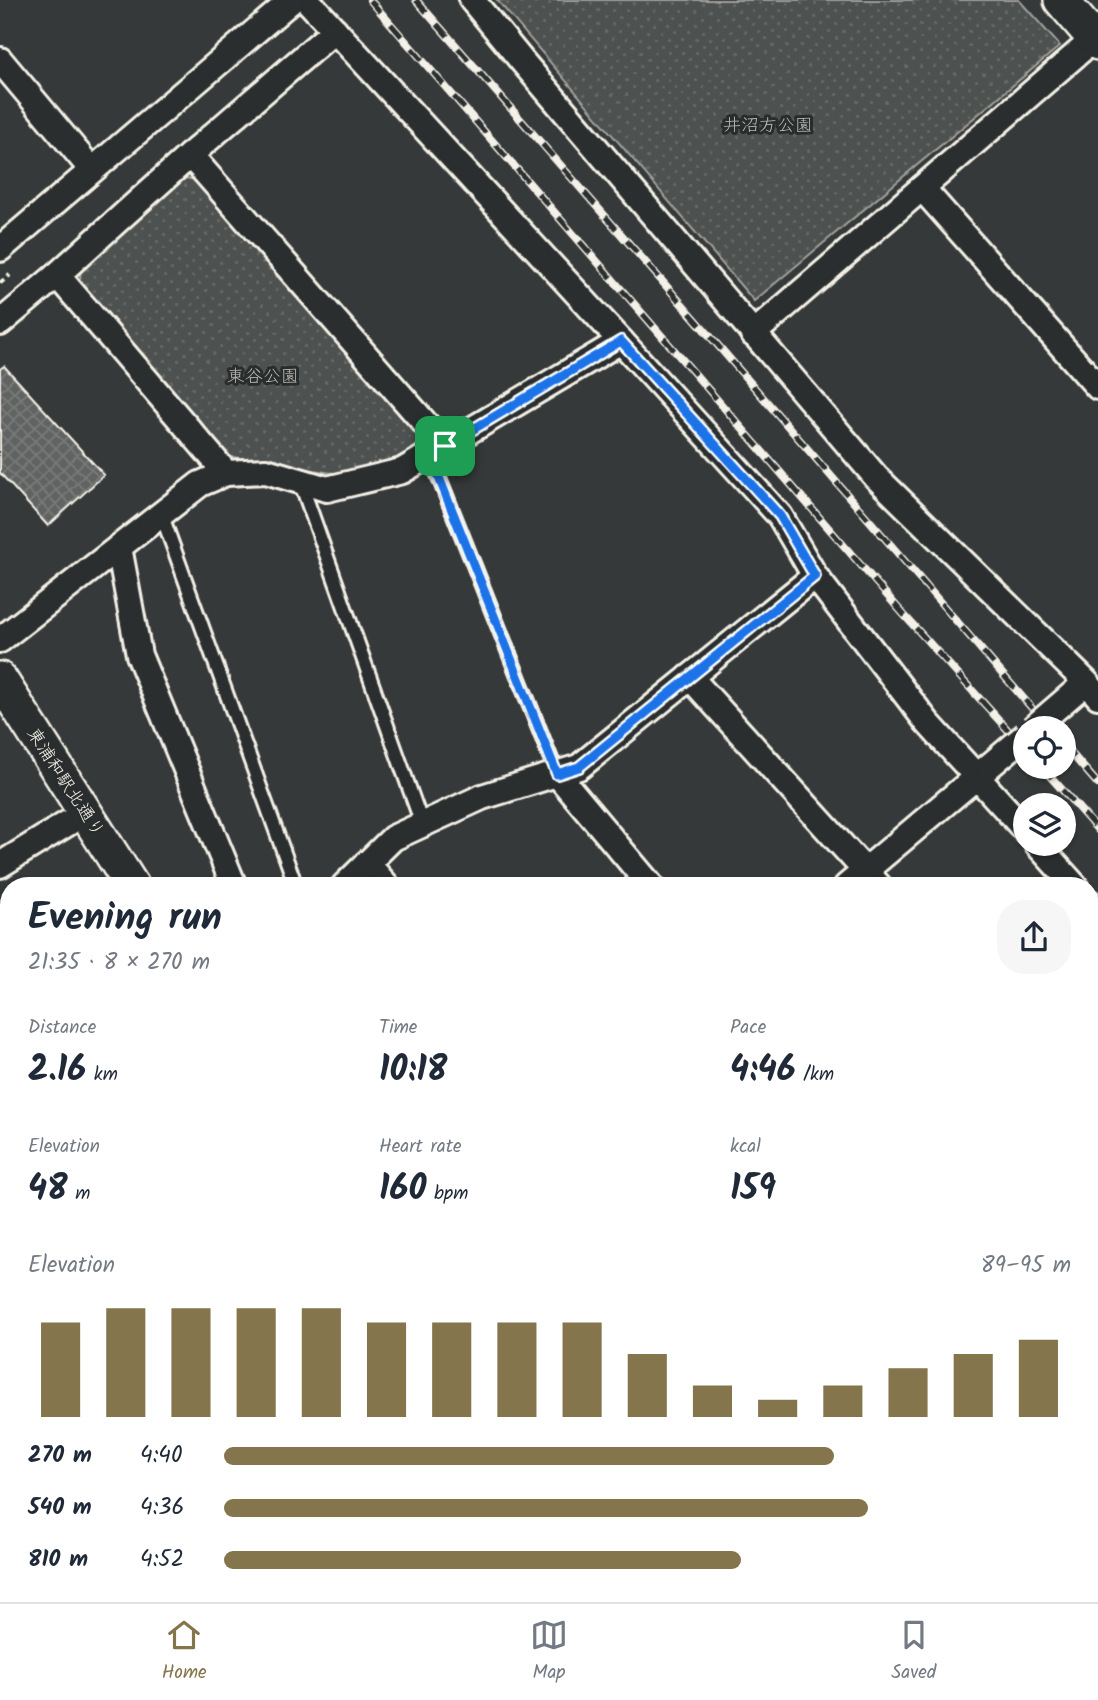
<!DOCTYPE html>
<meta charset="utf-8">
<style>
:root{--surface:#fff;--page:#f6f6f7;--text:#1f2937;--muted:#747a83;--line:#e0e1e3;--accent:#84754c}
body{margin:0;font-family:Kalam,"Klee One",sans-serif;background:var(--page);color:var(--text);height:100vh;display:flex;flex-direction:column;font-size:26px;white-space:nowrap}
*{box-sizing:border-box;margin:0}
p{font-size:23px;color:var(--muted)}
.icon{flex:none;width:38px;height:38px;fill:none;stroke:currentColor;stroke-width:2;stroke-linecap:round;stroke-linejoin:round}
.map{position:relative;flex:1;overflow:hidden}
.details{position:absolute;left:0px;top:877px;width:1099px;height:726px;display:flex;flex-direction:column;background:var(--surface);border-radius:28px 28px 0 0;box-shadow:0 2px 5px #0004}
.details>*{flex:none}
.fabs{position:absolute;left:1013px;top:716px;display:grid;gap:14px}
.fabs a{display:grid;place-items:center;width:63px;height:63px;border-radius:50%;background:var(--surface);box-shadow:0 2px 5px #0004;font-size:35px}
.pin{position:absolute;display:grid;place-items:center;width:60px;height:60px;color:#fff;margin:-30px;border-radius:14px;box-shadow:0 4px 10px #0006}
.round{display:grid;place-items:center;flex:none;width:74px;height:74px;border-radius:28px;background:var(--page)}
.head{display:flex;align-items:center;justify-content:space-between;height:119px;padding:0 28px}
h1{font-size:38px;font-weight:700;line-height:52px}
.stats{display:grid;grid-template-columns:repeat(3,1fr);gap:10px;height:119px;padding:7px 28px}
.stats div{display:grid;align-content:center}
.stats b{font-size:35px;font-weight:700}
.stats small{font-size:19px;font-weight:400}
.stats p{font-size:19px}
.chart{height:196px;padding:14px 28px}
.chart p{display:flex;justify-content:space-between}
.chart svg{width:100%;height:126px;margin-top:7px;stroke:var(--accent);stroke-width:6}
ul{padding:0 28px;list-style:none;font-size:23px}
li{display:grid;grid-template-columns:112px 84px 1fr;align-items:center;height:52px}
li i{height:18px;border-radius:9px;background:var(--accent)}
.tab-bar{display:flex;justify-content:space-around;align-items:center;height:98px;border-top:2px solid var(--line);background:var(--surface);font-size:19px;color:var(--muted)}
.tab-bar a{display:grid;justify-items:center;gap:4px}
.tab-bar .selected{color:var(--accent)}
.map>svg:first-child{display:block}
.cemetery{fill:url(#cemetery-stones);stroke:#a1a19c;stroke-width:2}
.park{fill:url(#park-dots);stroke:#a1a19c;stroke-width:2}
.building{fill:url(#building-cross-hatch);stroke:#f4f1e8;stroke-width:2}
.lines{fill:none;stroke-linecap:round;stroke-linejoin:round}
.lane-casing{stroke:#f4f1e8;stroke-width:18}
.street-casing{stroke:#f4f1e8;stroke-width:30}
.secondary-casing{stroke:#f4f1e8;stroke-width:38}
.path{stroke:#f4f1e8;stroke-width:4.5;stroke-dasharray:5 5;stroke-linecap:butt}
.lane{stroke:#2a2d2e;stroke-width:12}
.street{stroke:#2a2d2e;stroke-width:24}
.secondary{stroke:#2a2d2e;stroke-width:33}
.rail-casing{stroke:#f4f1e8;stroke-width:8}
.rail{stroke:#2a2d2e;stroke-width:5;stroke-dasharray:16;stroke-linecap:butt}
.street-bridge-casing{stroke:#f4f1e8;stroke-width:30;stroke-linecap:butt}
.street-bridge{stroke:#2a2d2e;stroke-width:24}
.route-casing{stroke:#fff;stroke-width:14}
.route{stroke:#1a73e8;stroke-width:9}
.labels{text-anchor:middle;stroke-width:6;stroke-linejoin:round;paint-order:stroke}
.park-label{font-size:18px;fill:#bab9b2;stroke:#2a2d2e}
.street-label{font-size:18px;fill:#f4f1e8;stroke:#2a2d2e}
</style>
<div class="map">
<svg width="1098" height="1602" viewBox="0 0 1098 1602">
<defs>
<pattern id="cemetery-stones" width="16" height="16" patternUnits="userSpaceOnUse" patternTransform="scale(1.75)"><rect width="16" height="16" fill="#4e514f"/><path d="M2 7V4a2 2 0 0 1 4 0v3zM10 15v-3a2 2 0 0 1 4 0v3z" fill="#686a68"/></pattern>
<pattern id="park-dots" width="8" height="8" patternUnits="userSpaceOnUse" patternTransform="scale(1.75)"><rect width="8" height="8" fill="#4e514f"/><path d="M2 2h.1M6 6h.1" fill="none" stroke="#686a68" stroke-width="1.8" stroke-linecap="round"/></pattern>
<pattern id="building-cross-hatch" width="8" height="8" patternUnits="userSpaceOnUse" patternTransform="scale(1.75)"><rect width="8" height="8" fill="#616362"/><path d="M0 0l8 8M0 8l8-8" fill="none" stroke="#787a78"/></pattern>
</defs>
<rect width="100%" height="100%" fill="#363939"/>
<filter id="ink" filterUnits="userSpaceOnUse"><feTurbulence type="fractalNoise" baseFrequency=".0143" numOctaves="2"/><feDisplacementMap in="SourceGraphic" scale="14" xChannelSelector="R" yChannelSelector="G"/><feConvolveMatrix kernelMatrix="1 2 1 2 8 2 1 2 1" color-interpolation-filters="sRGB"/></filter>
<g filter="url(#ink)">
<!-- cemetery -->
<polygon class="cemetery" points="314,1594 413,1594 419,1602 319,1602"/>
<!-- park -->
<g class="park">
<polygon points="497,0 1019,0 1060,46 754,301"/>
<polygon points="185,178 196,180 422,436 420,451 394,467 344,475 227,456 79,285 81,269"/>
</g>
<!-- building -->
<polygon class="building" points="4,366 104,475 48,526 0,473 0,369"/>
<g class="lines">
<defs>
<g id="lane">
<polyline points="430,455 557,774"/>
<polyline points="300,481 422,824"/>
<polyline points="162,516 296,886"/>
<polyline points="0,1076 9,1087"/>
</g>
<g id="street">
<polyline points="307,0 621,341 780,516 815,576 927,722 1026,831"/>
<polyline points="472,0 522,61 876,477 1086,682 1098,696"/>
<polyline points="0,60 92,170"/>
<polyline points="190,155 445,446"/>
<polyline points="922,188 1098,387"/>
<polyline points="0,249 292,0"/>
<polyline points="57,275 226,473"/>
<polyline points="0,323 57,275 190,155 335,30"/>
<polyline points="753,334 1094,39"/>
<polyline points="119,547 139,655 234,886"/>
<polyline points="0,640 200,484 226,473 266,471 327,489 402,471 621,341"/>
<polyline points="690,677 879,886"/>
<polyline points="557,774 651,886"/>
<polyline points="1037,844 1075,886"/>
<polyline points="367,863 387,886"/>
<polyline points="0,865 86,812"/>
<polyline points="344,886 393,838 482,797 579,767 815,576"/>
<polyline points="847,886 987,768"/>
<polyline points="1090,903 1098,911"/>
<polyline points="1090,1039 1098,1032"/>
<polyline points="1090,1217 1098,1238"/>
<polyline points="0,1229 9,1232"/>
<polyline points="1090,1554 1098,1553"/>
<polyline points="1090,1580 1094,1597 1092,1602"/>
<polyline points="563,1594 566,1602"/>
<polyline points="877,1594 884,1602"/>
<polyline points="57,1602 66,1594"/>
<polyline points="454,1602 464,1594"/>
</g>
<g id="secondary">
<polyline points="1061,0 1098,43"/>
<polyline points="0,679 132,886"/>
<polyline points="726,1594 733,1602"/>
</g>
</defs>
<!-- lane casing -->
<use href="#lane" class="lane-casing"/>
<!-- street casing -->
<use href="#street" class="street-casing"/>
<!-- secondary casing -->
<use href="#secondary" class="secondary-casing"/>
<!-- path -->
<polyline class="path" points="0,283 10,275"/>
<!-- lane -->
<use href="#lane" class="lane"/>
<!-- street -->
<use href="#street" class="street"/>
<!-- secondary -->
<use href="#secondary" class="secondary"/>
<defs>
<g id="rail">
<polyline points="370,0 905,616 1026,750"/>
<polyline points="416,0 696,320 1049,728"/>
<polyline points="1064,745 1098,784"/>
<polyline points="1041,766 1098,830"/>
</g>
</defs>
<!-- rail casing -->
<use href="#rail" class="rail-casing"/>
<!-- rail -->
<use href="#rail" class="rail"/>
<defs>
<g id="street-bridge">
<polyline points="1033,728 1076,691"/>
<polyline points="987,768 1026,735"/>
</g>
</defs>
<!-- street-bridge casing -->
<use href="#street-bridge" class="street-bridge-casing"/>
<!-- street-bridge -->
<use href="#street-bridge" class="street-bridge"/>
</g>
</g>
<g class="lines" filter="url(#ink)">
<defs>
<polygon id="route" points="621,341 780,516 815,576 579,767 557,774 430,455"/>
</defs>
<!-- route casing -->
<use href="#route" class="route-casing"/>
<!-- route -->
<use href="#route" class="route"/>
</g>
<g class="labels">
<!-- park labels -->
<g class="park-label">
<text x="768" y="131">井沼方公園</text>
<text x="263" y="382">東谷公園</text>
</g>
<!-- street labels -->
<g class="street-label">
<text transform="translate(66 782) rotate(57)" y="6">東浦和駅北通り</text>
</g>
</g>
</svg>
<div class="fabs">
<a><svg class="icon" aria-label="locate" viewBox="0 0 24 24"><circle cx="12" cy="12" r="6"/><path d="M12 2v4M12 18v4M2 12h4M18 12h4"/></svg></a>
<a><svg class="icon" aria-label="layers" viewBox="0 0 24 24"><path d="M12 4l9 5-9 5-9-5zM3 14l9 5 9-5"/></svg></a>
</div>
<div class="pin" style="left:445px;top:446px;background:#1e9e55"><svg class="icon" aria-label="arrive" viewBox="0 0 24 24"><path d="M6 21V4h12l-3 4 3 4H6"/></svg></div>
<section class="details">
<div class="head"><div><h1>Evening run</h1><p>21:35 · 8 × 270 m</p></div><a class="round"><svg class="icon" aria-label="share" viewBox="0 0 24 24"><path d="M12 15V3M7 8l5-5 5 5M5 13v7h14v-7"/></svg></a></div>
<div class="stats">
<div><p>Distance</p><b>2.16<small> km</small></b></div>
<div><p>Time</p><b>10:18</b></div>
<div><p>Pace</p><b>4:46<small> /km</small></b></div>
</div>
<div class="stats">
<div><p>Elevation</p><b>48<small> m</small></b></div>
<div><p>Heart rate</p><b>160<small> bpm</small></b></div>
<div><p>kcal</p><b>159</b></div>
</div>
<div class="chart"><p><span>Elevation</span>89–95 m</p>
<svg viewBox="0 0 160 44" preserveAspectRatio="none"><path d="M5 44V11M15 44V6M25 44V6M35 44V6M45 44V6M55 44V11M65 44V11M75 44V11M85 44V11M95 44V22M105 44V33M115 44V38M125 44V33M135 44V27M145 44V22M155 44V17"/></svg>
</div>
<ul>
<li><b>270 m</b>4:40<i style="width:72%"></i></li>
<li><b>540 m</b>4:36<i style="width:76%"></i></li>
<li><b>810 m</b>4:52<i style="width:61%"></i></li>
</ul>
</section>
</div>
<nav class="tab-bar">
<a class="selected"><svg class="icon" aria-label="home" viewBox="0 0 24 24"><path d="M3 11l9-7 9 7M6 9v11h12V9"/></svg>Home</a>
<a><svg class="icon" aria-label="map" viewBox="0 0 24 24"><path d="M3 6l6-2 6 2 6-2v14l-6 2-6-2-6 2zM9 4v14M15 6v14"/></svg>Map</a>
<a><svg class="icon" aria-label="saved" viewBox="0 0 24 24"><path d="M7 4h10v16l-5-4-5 4z"/></svg>Saved</a>
</nav>
